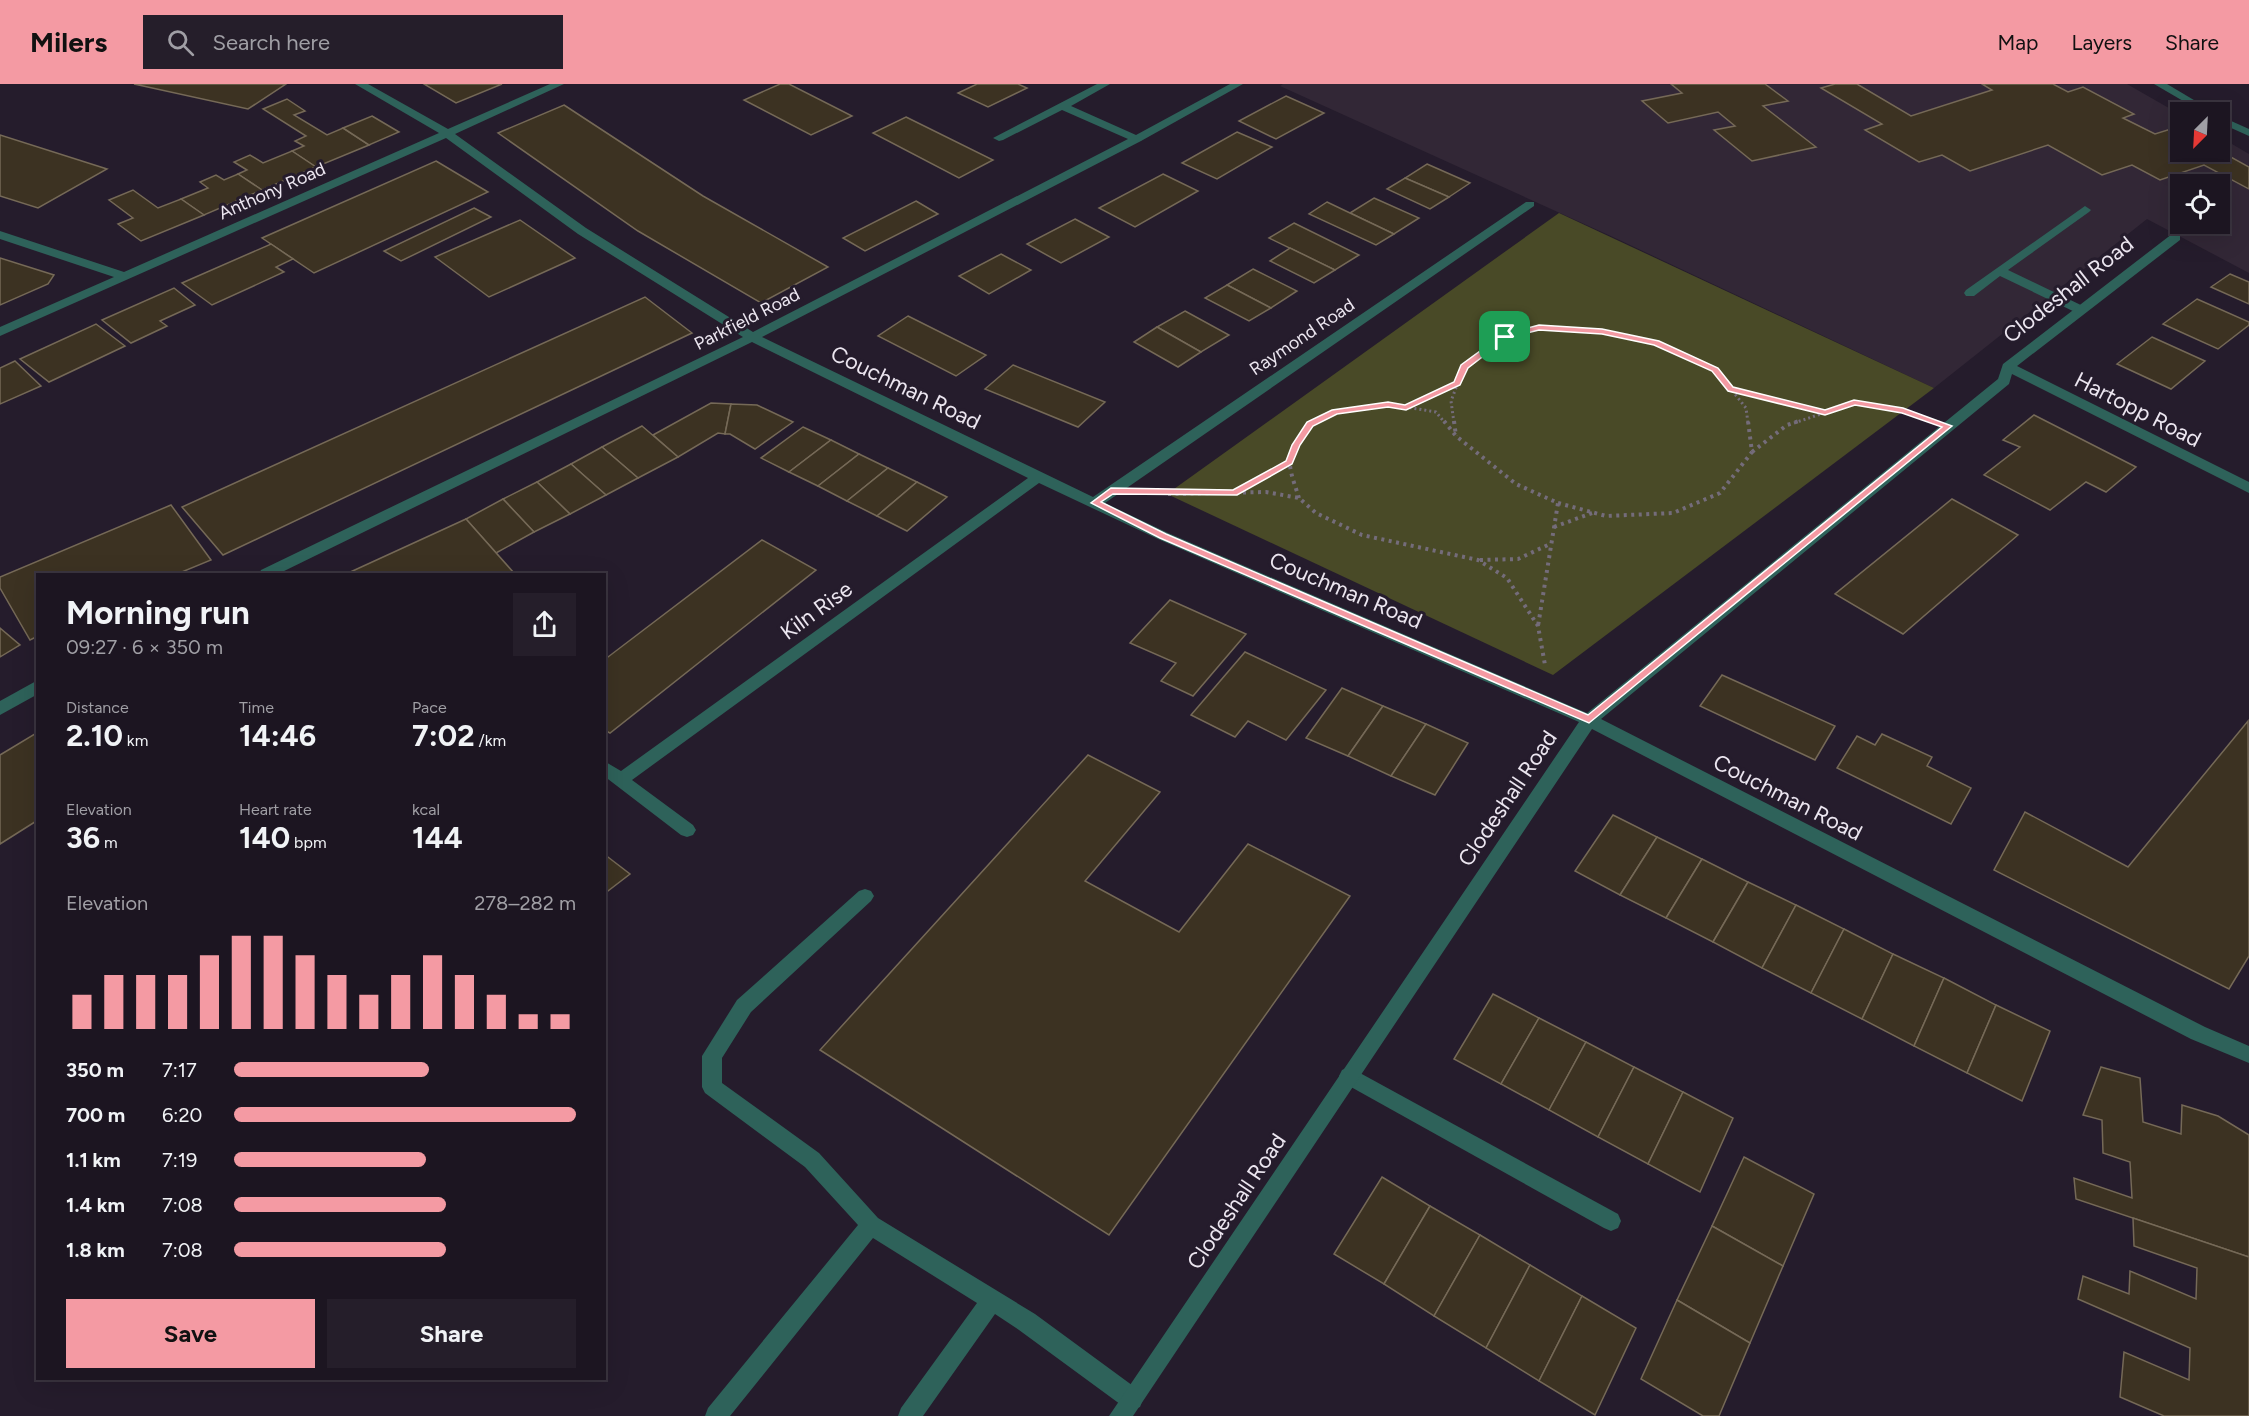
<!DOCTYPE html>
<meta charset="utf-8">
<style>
:root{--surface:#1c1521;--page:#251e2a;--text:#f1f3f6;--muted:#a09fa5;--line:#3a343f;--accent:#f49aa3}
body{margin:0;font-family:Figtree,sans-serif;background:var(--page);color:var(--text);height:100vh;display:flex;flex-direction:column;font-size:22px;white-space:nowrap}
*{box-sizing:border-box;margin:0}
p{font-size:20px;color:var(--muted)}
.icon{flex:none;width:33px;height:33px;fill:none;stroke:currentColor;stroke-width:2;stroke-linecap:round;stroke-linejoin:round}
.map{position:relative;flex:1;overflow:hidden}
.details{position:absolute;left:36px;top:489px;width:570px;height:807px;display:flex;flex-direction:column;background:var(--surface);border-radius:0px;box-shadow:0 6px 24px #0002,0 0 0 2px var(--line)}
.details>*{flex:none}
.needle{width:39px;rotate:204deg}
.fabs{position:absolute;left:2170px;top:18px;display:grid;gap:12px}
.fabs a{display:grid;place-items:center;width:60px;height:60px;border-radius:0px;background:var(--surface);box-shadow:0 6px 24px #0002,0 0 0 2px var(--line);font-size:30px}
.pin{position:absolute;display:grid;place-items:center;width:51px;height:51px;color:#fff;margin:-26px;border-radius:12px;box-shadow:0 3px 9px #0006}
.round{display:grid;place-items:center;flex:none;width:63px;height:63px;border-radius:0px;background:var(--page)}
.headline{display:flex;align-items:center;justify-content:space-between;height:102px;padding:0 30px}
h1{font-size:33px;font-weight:700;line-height:45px}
.metrics{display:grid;grid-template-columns:repeat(3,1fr);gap:9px;height:102px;padding:6px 30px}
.metrics div{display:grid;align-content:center}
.metrics b{font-size:30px;font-weight:700}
.metrics small{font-size:16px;font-weight:400}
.metrics p{font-size:16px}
.chart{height:168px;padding:12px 30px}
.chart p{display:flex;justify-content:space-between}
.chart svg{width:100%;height:108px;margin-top:6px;stroke:var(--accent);stroke-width:6}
.action{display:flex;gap:12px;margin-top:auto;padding:12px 30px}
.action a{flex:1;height:69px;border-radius:0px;background:var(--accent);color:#111;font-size:24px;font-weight:700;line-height:69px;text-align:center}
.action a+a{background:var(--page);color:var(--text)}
ul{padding:0 30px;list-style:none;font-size:20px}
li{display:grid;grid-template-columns:96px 72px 1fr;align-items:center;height:45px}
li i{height:15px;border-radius:8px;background:var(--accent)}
header{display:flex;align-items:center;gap:36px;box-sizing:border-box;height:84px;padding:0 30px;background:var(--accent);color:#111}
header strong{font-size:28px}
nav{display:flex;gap:33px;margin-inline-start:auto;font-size:21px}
.search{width:420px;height:54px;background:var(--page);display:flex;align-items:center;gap:15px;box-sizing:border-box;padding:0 21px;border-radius:0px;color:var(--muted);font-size:22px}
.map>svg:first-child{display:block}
.education{fill:#322736;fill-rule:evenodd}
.green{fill:#494a27}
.building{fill:#3c3222;stroke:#756957;stroke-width:1.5}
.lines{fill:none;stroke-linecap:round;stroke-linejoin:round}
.path-far1{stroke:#746c7a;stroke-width:3;stroke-dasharray:2 3;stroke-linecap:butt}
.path{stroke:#746c7a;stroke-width:4;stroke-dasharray:3 4.5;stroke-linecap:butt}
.service{fill:#2e625a;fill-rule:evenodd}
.minor{fill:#2e625a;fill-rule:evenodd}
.route{fill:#f49aa3;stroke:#fff;stroke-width:1.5;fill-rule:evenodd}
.labels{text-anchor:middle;stroke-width:6;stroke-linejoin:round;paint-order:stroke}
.far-street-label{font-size:18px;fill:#ece6f0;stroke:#251c2c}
.street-label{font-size:22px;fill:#ece6f0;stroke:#251c2c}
</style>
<header>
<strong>Milers</strong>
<div class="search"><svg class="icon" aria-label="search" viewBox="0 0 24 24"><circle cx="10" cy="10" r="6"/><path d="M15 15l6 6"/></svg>Search here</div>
<nav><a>Map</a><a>Layers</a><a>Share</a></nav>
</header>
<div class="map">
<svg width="2249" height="1332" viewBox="0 0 2249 1332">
<rect width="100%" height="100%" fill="#251c2c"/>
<!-- education -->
<path class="education" d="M1283 0H2127L2181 31V68H2220V53L2249 70V189L2147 135 1934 304 1613 153 1280 2ZM2181 100H2220V140H2181Z"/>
<!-- green -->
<polygon class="green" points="1559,129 1934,304 1553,591 1167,410"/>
<!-- building -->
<g class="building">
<polygon points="134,0 286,0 248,25"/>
<polygon points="424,0 502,0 456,19"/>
<polygon points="780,0 789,0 852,32 811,51 744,16"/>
<polygon points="977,0 1018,0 1027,4 988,23 958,9"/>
<polygon points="1671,0 1765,0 1788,17 1763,22 1816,63 1752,77 1714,46 1735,42 1718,28 1668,39 1642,17 1682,9"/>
<polygon points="1835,0 1857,0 1911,32 1992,6 1982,0 2053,0 2068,8 2083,3 2134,30 2123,34 2155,50 2174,44 2181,47 2181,68 2220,67 2249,83 2249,105 2204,81 2160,96 2132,81 2102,91 2048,61 1970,87 1942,71 1919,78 1865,46 1882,40 1821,4"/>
<polygon points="1286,12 1324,29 1276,55 1239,37"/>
<polygon points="287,15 305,27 294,31 327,51 343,44 369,61 316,83 292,67 304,62 295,57 306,52 263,25"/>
<polygon points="564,21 703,112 828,183 761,219 638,147 498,49"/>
<polygon points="372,32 399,48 369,61 343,44"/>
<polygon points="906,33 993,76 959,94 873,49"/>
<polygon points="1237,48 1272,63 1217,95 1182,79"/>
<polygon points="0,51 107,85 38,124 0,112"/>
<polygon points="292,67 316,83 262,106 238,90 247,86 234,78 250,71 263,79"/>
<polygon points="436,77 488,108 314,189 262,154"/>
<polygon points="1427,80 1470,99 1449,113 1405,94"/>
<polygon points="238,90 262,106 204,131 181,115 208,104 200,98 216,91 224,96"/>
<polygon points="1163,90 1198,107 1135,143 1099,124"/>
<polygon points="1405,94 1449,113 1430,125 1387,105"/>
<polygon points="133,106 158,124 181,115 204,131 141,157 118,140 133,134 109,116"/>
<polygon points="1374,114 1419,134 1394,150 1350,129"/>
<polygon points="916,117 938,130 865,167 843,154"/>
<polygon points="1327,118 1350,129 1394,150 1376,161 1309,130"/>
<polygon points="474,124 491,133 401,177 384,167"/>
<polygon points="1075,135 1109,153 1061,179 1027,160"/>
<polygon points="520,136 575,174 489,213 435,173"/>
<polygon points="1294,139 1359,171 1335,186 1269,154"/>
<polygon points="271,160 293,175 276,183 284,188 212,221 182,199"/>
<polygon points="1290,164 1335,186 1314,199 1270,177"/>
<polygon points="1001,170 1031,186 989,210 959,192"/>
<polygon points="0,174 54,191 48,200 0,221"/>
<polygon points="1253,185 1297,207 1271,224 1227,201"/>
<polygon points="2230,190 2249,198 2249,220 2211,203"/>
<polygon points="1227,201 1271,224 1249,237 1205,214"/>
<polygon points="174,204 195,221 160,237 167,242 131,259 102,236"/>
<polygon points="645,213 692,249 223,471 182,423"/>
<polygon points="2197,215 2249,238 2249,241 2218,265 2163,240"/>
<polygon points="1185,227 1229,251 1201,268 1157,243"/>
<polygon points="908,232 986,271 956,292 878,252"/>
<polygon points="96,240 125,262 49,298 20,275"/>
<polygon points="1157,243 1201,268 1178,283 1134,258"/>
<polygon points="2152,253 2205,277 2171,305 2117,280"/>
<polygon points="15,277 41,302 0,320 0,284"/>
<polygon points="1013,281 1105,318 1078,343 985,305"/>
<polygon points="711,319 731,320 725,350 718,349 678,373 653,351"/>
<polygon points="731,320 757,321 793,338 755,365 730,350 725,350"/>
<polygon points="2034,331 2136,383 2106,408 2086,398 2050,426 1984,391 2020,363 2003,356"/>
<polygon points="642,342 678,373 638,394 602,363"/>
<polygon points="803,343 831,356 789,388 761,374"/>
<polygon points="831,356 859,370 818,402 789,388"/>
<polygon points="602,363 638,394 606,411 571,380"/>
<polygon points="859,370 888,384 847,417 818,402"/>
<polygon points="571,380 606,411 570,430 537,398"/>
<polygon points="888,384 917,398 877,432 847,417"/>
<polygon points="537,398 570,430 534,448 503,415"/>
<polygon points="917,398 947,413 907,447 877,432"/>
<polygon points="503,415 534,448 496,469 466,435"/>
<polygon points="1952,415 2018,451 1903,550 1835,510"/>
<polygon points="171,421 211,476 177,490 38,490 38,552 30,556 0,504 0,493"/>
<polygon points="466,435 514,489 346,490"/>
<polygon points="762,456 816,486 610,649 604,646 604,576"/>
<polygon points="1170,516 1246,550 1193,612 1161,597 1176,579 1130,559"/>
<polygon points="0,544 20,561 0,573"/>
<polygon points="1245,568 1326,606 1286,656 1248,637 1235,653 1191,631"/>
<polygon points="1722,591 1835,642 1815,676 1700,622"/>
<polygon points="1342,604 1383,622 1348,672 1306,654"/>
<polygon points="1383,622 1426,640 1391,692 1348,672"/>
<polygon points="2248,637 2249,872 2229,905 1994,786 2025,728 2128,783"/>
<polygon points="1426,640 1468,659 1435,711 1391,692"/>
<polygon points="38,648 38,736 0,760 0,671"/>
<polygon points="1882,650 1932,673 1927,682 1971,704 1951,740 1837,684 1857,652 1875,661"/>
<polygon points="1088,671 1160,708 1085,797 1179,848 1248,760 1350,812 1109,1151 820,966"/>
<polygon points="1613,731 1657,753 1620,811 1575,787"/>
<polygon points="1657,753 1702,775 1666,834 1620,811"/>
<polygon points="604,770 630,790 604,810"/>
<polygon points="1702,775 1748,798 1713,858 1666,834"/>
<polygon points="1748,798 1796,821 1762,884 1713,858"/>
<polygon points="1796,821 1844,845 1811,909 1762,884"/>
<polygon points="1844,845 1893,870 1862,935 1811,909"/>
<polygon points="1893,870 1944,894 1914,962 1862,935"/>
<polygon points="1944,894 1996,921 1967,989 1914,962"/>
<polygon points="1493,910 1539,934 1501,1000 1454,975"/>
<polygon points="1996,921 2050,947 2022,1017 1967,989"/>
<polygon points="1539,934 1586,958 1549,1026 1501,1000"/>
<polygon points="1586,958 1634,983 1598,1053 1549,1026"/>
<polygon points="1634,983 1683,1008 1648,1080 1598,1053"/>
<polygon points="2101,983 2140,994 2143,1038 2181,1050 2182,1021 2218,1032 2249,1051 2249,1173 2076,1115 2074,1094 2132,1114 2130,1078 2103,1069 2102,1036 2083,1031"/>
<polygon points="1683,1008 1733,1034 1700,1108 1648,1080"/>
<polygon points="1744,1073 1814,1110 1783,1182 1712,1142"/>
<polygon points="1382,1093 1430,1122 1384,1200 1334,1170"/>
<polygon points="1430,1122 1480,1151 1434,1232 1384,1200"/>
<polygon points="2133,1134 2249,1173 2249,1332 2164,1332 2120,1313 2124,1268 2189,1296 2190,1264 2078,1215 2083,1192 2129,1210 2130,1187 2196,1215 2197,1184 2134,1162"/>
<polygon points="1712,1142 1783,1182 1750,1259 1677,1216"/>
<polygon points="1480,1151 1530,1181 1486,1264 1434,1232"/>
<polygon points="1530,1181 1582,1212 1539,1297 1486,1264"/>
<polygon points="1582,1212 1636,1244 1595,1331 1539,1297"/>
<polygon points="1677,1216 1750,1259 1719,1332 1703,1332 1641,1295"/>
</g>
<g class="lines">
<!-- path-far1 -->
<g class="path-far1">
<polyline points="1732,306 1824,328"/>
<polyline points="1407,323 1457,300"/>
<polyline points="1313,339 1335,328 1388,320 1436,328 1445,339"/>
<polyline points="1454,339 1451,317 1464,283 1505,253 1539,244 1602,247 1656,259 1715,285 1746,324 1748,339"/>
<polyline points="1794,339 1854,319 1914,330"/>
</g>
<!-- path -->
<g class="path">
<polyline points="1444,337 1456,352 1516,400 1558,419 1538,542"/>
<polyline points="1454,337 1456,352"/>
<polyline points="1752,368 1787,341 1799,337"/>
<polyline points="1235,409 1289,379"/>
<polyline points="1168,410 1266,408 1299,414 1316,429 1362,451 1478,476 1507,494 1538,542 1545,581"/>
<path d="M1299 414C1296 404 1291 392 1290 381 1288 368 1304 343 1316 337"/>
<polyline points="1558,419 1606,432 1673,429 1720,409 1752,368 1748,337"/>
<polyline points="1554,443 1592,429"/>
<polyline points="1480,476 1518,475 1550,460"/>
</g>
<!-- service -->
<g class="service">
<polygon points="2085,122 2091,126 2089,128 2008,186 2085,223 2087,226 2085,229 2077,229 2000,192 1974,212 1966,212 1964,209 1966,206"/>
<polygon points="865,805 871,807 874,812 871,817 751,928 722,974 722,999 819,1069 878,1134 1035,1230 1140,1307 1143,1315 1140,1323 1132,1326 1124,1323 1019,1246 995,1230 923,1332 898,1332 901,1324 977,1219 873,1154 730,1332 705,1332 708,1324 858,1141 805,1083 705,1009 702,1003 702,972 737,916 859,807"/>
<polygon points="1349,983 1618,1130 1621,1137 1618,1144 1611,1147 1604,1144 1342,998 1339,992 1342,986"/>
</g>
<!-- minor -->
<g class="minor">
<polygon points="355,0 368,0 448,45 550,0 564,0 455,50 586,144 753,248 1128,55 1062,26 1003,56 999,57 993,54 1097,0 1110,0 1071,22 1136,51 1230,0 1243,0 1141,57 762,253 1093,413 1526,118 1534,118 1534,122 1105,419 1168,449 1587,629 1998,295 2003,280 2172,150 2180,150 2180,156 2017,282 2249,398 2249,409 2012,290 2009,300 1601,635 2205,943 2249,962 2249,979 2191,955 1592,645 1133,1332 1109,1332 1579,638 1158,455 1039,399 632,696 693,741 696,746 693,751 687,753 681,751 604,692 604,677 621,687 1028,394 752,258 278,490 259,490 261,486 743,253 578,150 446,54 0,252 0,243 114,193 0,155 0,147 124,188 439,49"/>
<polygon points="2154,0 2167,0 2214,28 2202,28"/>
<polygon points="2220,32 2249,45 2249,52 2220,39"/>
<polygon points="38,596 38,610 0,631 0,617"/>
</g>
</g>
<!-- route -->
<path class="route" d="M1539 241 1602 245 1659 257 1718 284 1733 303 1825 326 1854 316 1903 324 1952 342 1589 639 1160 454 1091 419 1111 404 1233 406 1286 377 1292 361 1307 338 1332 326 1388 318 1405 321 1454 298 1461 281 1502 251ZM1539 246 1602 250 1654 261 1712 287 1728 307 1825 331 1855 321 1902 329 1942 343 1588 631 1166 450 1101 418 1113 410 1237 411 1292 380 1300 361 1313 342 1337 330 1388 323 1406 326 1460 301 1468 284 1507 254Z"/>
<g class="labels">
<!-- far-street labels -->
<g class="far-street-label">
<text transform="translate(272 107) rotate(-24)" y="6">Anthony Road</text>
<text transform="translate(747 235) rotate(-27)" y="6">Parkfield Road</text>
<text transform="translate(1302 253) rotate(-34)" y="6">Raymond Road</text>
</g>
<!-- street labels -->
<g class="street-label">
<text transform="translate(2068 205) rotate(-38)" y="8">Clodeshall Road</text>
<text transform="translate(906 303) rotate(26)" y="8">Couchman Road</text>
<text transform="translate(2138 325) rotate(27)" y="8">Hartopp Road</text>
<text transform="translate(1346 506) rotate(23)" y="8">Couchman Road</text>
<text transform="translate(816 526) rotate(-36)" y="8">Kiln Rise</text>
<text transform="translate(1788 713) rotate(27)" y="8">Couchman Road</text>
<text transform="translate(1507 714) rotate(-56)" y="8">Clodeshall Road</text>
<text transform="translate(1236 1117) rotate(-56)" y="8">Clodeshall Road</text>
</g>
</g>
</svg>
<div class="fabs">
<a><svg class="needle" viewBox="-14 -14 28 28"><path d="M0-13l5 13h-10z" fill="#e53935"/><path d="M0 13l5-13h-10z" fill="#a09fa5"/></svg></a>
<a><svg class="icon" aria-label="locate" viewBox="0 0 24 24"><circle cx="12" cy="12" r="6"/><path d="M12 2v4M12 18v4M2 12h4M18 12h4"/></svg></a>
</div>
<div class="pin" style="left:1505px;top:253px;background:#1e9e55"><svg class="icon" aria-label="arrive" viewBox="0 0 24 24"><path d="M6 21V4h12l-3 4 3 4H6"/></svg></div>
<section class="details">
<div class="headline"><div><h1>Morning run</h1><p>09:27 · 6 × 350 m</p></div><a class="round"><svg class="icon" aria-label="share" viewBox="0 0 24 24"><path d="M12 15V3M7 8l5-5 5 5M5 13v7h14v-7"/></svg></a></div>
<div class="metrics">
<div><p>Distance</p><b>2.10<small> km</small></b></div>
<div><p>Time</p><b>14:46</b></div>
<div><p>Pace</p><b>7:02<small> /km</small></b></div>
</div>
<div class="metrics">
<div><p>Elevation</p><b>36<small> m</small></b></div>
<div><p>Heart rate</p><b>140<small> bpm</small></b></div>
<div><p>kcal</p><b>144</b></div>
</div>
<div class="chart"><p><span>Elevation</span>278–282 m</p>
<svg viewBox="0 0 160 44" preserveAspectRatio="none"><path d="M5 44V30M15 44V22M25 44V22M35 44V22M45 44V14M55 44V6M65 44V6M75 44V14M85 44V22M95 44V30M105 44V22M115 44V14M125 44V22M135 44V30M145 44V38M155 44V38"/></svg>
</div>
<ul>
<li><b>350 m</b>7:17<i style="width:57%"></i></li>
<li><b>700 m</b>6:20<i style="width:100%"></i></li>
<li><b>1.1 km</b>7:19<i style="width:56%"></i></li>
<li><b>1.4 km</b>7:08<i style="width:62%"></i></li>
<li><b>1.8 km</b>7:08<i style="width:62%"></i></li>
</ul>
<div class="action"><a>Save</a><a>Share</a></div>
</section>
</div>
